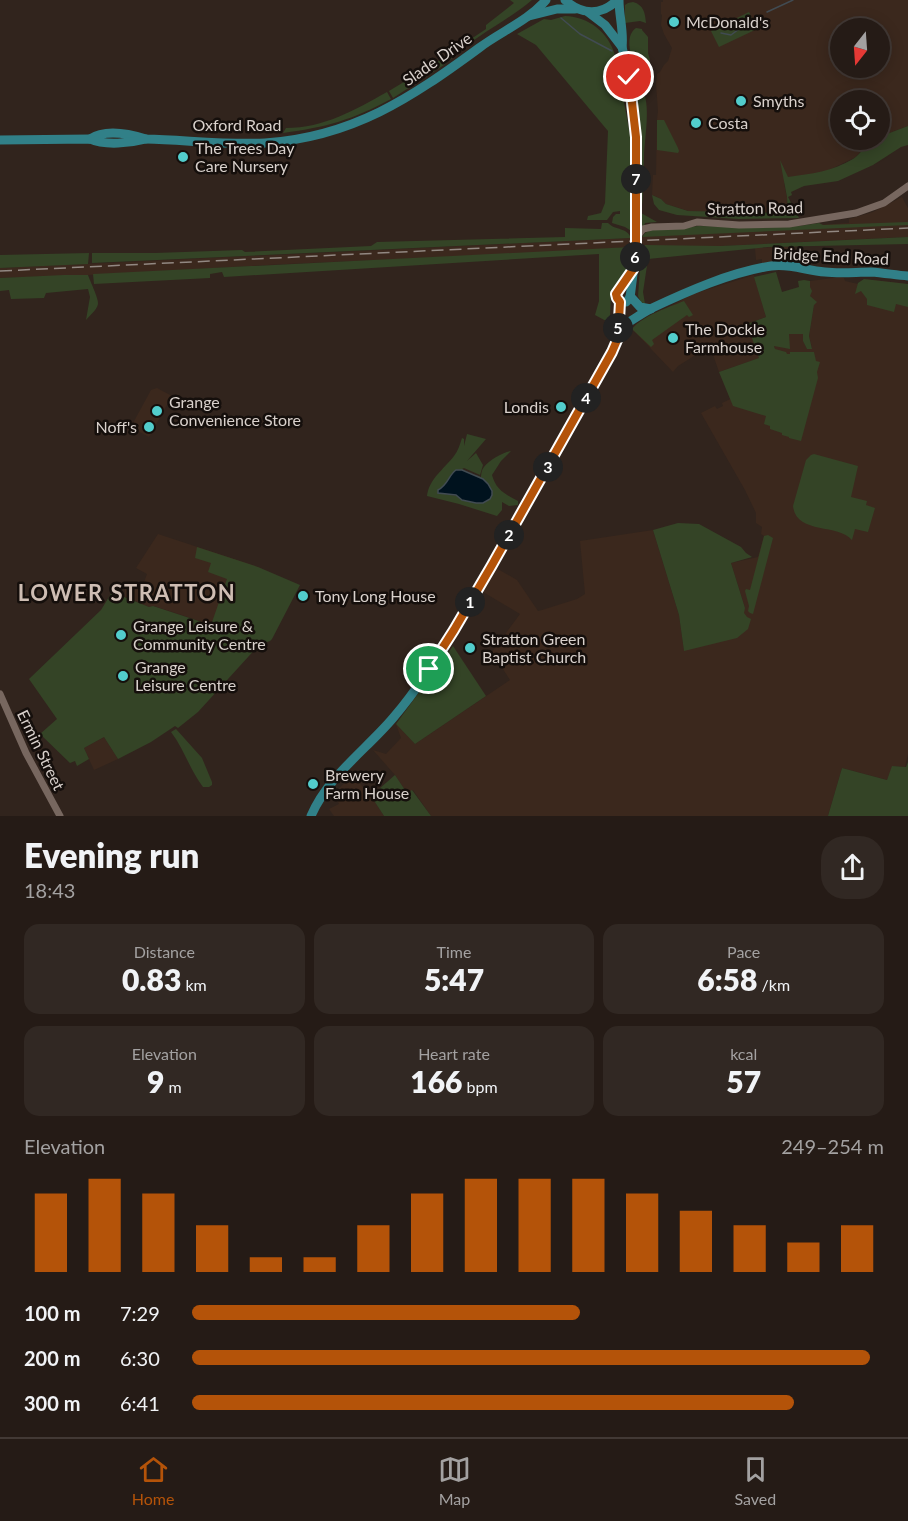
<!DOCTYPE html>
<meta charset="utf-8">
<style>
:root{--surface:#251b16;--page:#312823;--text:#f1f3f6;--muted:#a3a1a1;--line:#423935;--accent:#b45309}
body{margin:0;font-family:Lato,sans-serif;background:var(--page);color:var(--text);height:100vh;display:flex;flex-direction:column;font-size:22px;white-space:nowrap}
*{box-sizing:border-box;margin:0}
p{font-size:20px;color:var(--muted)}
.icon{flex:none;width:33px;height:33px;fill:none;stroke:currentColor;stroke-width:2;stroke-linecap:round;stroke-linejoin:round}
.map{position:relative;height:816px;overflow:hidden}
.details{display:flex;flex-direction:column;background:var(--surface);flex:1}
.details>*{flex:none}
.needle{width:39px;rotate:197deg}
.controls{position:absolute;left:830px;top:18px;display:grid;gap:12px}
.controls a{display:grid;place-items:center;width:60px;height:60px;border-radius:50%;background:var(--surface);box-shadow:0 3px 15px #0003,0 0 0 2px var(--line);font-size:30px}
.pin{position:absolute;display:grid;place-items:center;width:51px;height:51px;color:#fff;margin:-26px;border:3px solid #fff;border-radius:50%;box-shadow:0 2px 6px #0007}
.km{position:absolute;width:30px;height:30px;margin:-15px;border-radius:50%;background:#222;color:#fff;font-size:16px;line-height:30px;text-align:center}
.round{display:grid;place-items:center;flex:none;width:63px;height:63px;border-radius:24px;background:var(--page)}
.head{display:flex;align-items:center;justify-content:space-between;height:102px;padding:0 24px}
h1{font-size:33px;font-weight:800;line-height:45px}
.figures{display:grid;grid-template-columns:repeat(3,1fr);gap:9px;height:102px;padding:6px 24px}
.figures div{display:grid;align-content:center;border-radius:15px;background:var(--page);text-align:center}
.figures b{font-size:30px;font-weight:800}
.figures small{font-size:16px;font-weight:400}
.figures p{font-size:16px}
.chart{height:168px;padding:12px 24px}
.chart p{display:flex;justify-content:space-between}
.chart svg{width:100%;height:108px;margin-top:6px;stroke:var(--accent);stroke-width:6}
ul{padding:0 24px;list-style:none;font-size:20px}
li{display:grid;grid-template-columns:96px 72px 1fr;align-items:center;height:45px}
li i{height:15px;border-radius:8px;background:var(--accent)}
.dock{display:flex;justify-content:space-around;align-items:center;height:84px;border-top:2px solid var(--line);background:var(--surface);font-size:16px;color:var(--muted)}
.dock a{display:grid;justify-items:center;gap:3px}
.dock .selected{color:var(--accent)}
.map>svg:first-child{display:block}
.built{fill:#3b281d;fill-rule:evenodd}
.green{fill:#344426;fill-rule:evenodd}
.water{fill:#00121e;stroke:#414b52;stroke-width:1.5}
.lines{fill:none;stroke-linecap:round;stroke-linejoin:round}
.stream{stroke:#414b52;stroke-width:1.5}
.minor{stroke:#77675f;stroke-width:7}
.major{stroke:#318088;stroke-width:9}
.rail{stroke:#928882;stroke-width:1.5;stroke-dasharray:12 6;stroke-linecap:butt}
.route-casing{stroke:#fff;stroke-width:12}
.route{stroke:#b45309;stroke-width:8}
.poi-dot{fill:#52cdcc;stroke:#150f0c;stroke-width:2}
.labels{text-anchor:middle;stroke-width:5;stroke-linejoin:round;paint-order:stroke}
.poi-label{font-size:16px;fill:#d9d1cc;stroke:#150f0c;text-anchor:start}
.street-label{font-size:16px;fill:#d9d1cc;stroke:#150f0c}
.district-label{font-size:22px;font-weight:bold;letter-spacing:1.5px;fill:#cebdb3;stroke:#150f0c}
</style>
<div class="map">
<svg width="908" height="816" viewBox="0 0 908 816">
<rect width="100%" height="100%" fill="#31241d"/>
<!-- built -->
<g class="built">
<path d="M663 0H908V126L879 137V100H840V140H874L866 145 856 157 827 171 784 183 787 197 788 213 688 211 666 204 661 199 652 195 653 175H656L657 120 658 111 656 84 657 74 660 72 664 65 668 61 672 48 664 34 661 25 662 15 661 14V2H663ZM840 28H879V68H840Z"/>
<polygon points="902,197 908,208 908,237 720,246 642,247 642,237 645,236 849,223 849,219 873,212"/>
<polygon points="631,238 631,247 563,252 287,264 88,275 0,278 0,268"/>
<polygon points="795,246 794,263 762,264 762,259 756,260 755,248"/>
<polygon points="754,275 766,317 803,332 803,341 807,349 812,348 809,336 814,305 810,296 810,281 840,277 844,278 845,281 858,284 864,279 908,284 908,754 905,767 893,766 887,780 842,768 828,816 431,816 413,790 407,793 395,775 373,750 386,754 401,738 396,724 415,744 510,680 492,652 520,614 483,592 496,568 517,580 538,611 542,610 577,599 585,594 580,541 653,530 679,615 684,650 745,608 731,563 758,557 764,536 761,534 762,527 756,523 756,513 745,490 701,413 715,406 717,409 723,406 722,403 782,374 766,317 747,324 760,358 719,372 710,346 678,366 673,372 632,329 636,324 693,294"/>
<polygon points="157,388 172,396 149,437 134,429 133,423 151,390"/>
<polygon points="158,534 258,567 254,639 154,606 149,607 125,597 125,586 135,589 138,587 144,582 147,574 136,568"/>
<polygon points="104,737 118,759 94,770 84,748"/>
<polygon points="355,778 371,796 384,816 334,816 329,809 339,804 335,795 337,790 347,781"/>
</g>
<!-- green -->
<g class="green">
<path d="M510 0H532C506 22 474 36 450 60L447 55 486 29V25L514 3Z"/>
<path d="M633 2C644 5 645 13 646 23L640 21 625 23V5L628 3Z"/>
<polygon points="749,12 757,29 719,47 711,31"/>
<path d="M565 16C589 17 608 32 615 55L630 134 632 173 633 232 625 227 612 223 613 217 616 214H620V211L613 212 607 220H587L588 216 601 213 605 203 608 131 536 45 517 34 544 19 551 20Z"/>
<path d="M636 28 642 29V30L648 37V53L650 60 647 75 646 92 644 93C650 110 645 135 644 157 643 176 644 196 641 213L657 222 645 223 644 226 640 228C639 175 638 124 634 71 633 58 623 37 636 28Z"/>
<polygon points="445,57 448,61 444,65 393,98 389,91"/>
<path d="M387 92 391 99C352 120 327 127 283 133L286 128C324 128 355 110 387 92Z"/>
<polygon points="664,120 678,148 679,151 678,153 657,150 657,120"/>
<path d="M908 126V145L901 147 873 165 838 181 804 186 791 192 792 195 788 197 799 218 739 219 677 215 659 210 654 204 652 195 661 199 666 204 688 211 788 213 787 197 780 160 788 177C811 174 833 171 853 159 863 153 866 140 879 140V137Z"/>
<polygon points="908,222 908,225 642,237 645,233 651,230 699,226 767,227 799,226 819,223 823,225"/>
<path d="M602 223H608C616 231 627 227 631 238L92 263V253H155L242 250 245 252 371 246 377 242 565 237V228L601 229Z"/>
<polygon points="908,237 908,244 768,247 648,259 643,292 645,304 641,302 638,296 641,256 643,255 645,245 720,246"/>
<path d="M631 247C631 271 623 275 611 292L610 318 608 322 595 315 599 301V254L224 277 222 272 210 274V278L94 284 93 274Z"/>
<polygon points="89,253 88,264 0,268 0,255"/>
<polygon points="776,272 782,292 799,287 798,281 804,280 810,281 810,287 812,291 810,296 817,302 814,305 809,336 812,349 807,349 803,341 803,334 789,334 790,349 774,346 775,349 786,352 787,354 790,354 790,352 814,352 816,361 820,362 817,372 818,378 801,441 789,438 789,437 782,435 782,433 770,429 770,426 764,424 766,416 733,406 719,372 759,358 747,324 766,317 754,277"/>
<path d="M64 275H88C90 281 99 299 98 304 97 310 89 316 86 320L90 297 88 289 46 293 44 298 11 299 9 290 0 291V278Z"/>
<polygon points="864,279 908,284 908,307 896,304 894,312 867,305 867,299 861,291 855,294 858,283"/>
<path d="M684 301 693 315 689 317 687 315 652 340 654 344 651 347 632 329C644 315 667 308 684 301Z"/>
<path d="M467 434 486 439 467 461 476 453 483 465 480 475 464 468 462 469 481 477C481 474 482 469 484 467 489 460 503 452 511 451L501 461 492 475C496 490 505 494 518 501V505L509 506 502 502V510L497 516 459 504 427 496C429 479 444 469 454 456 458 451 460 444 462 438L464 439V446ZM456 470C469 468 486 480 492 491L476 503 462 500 457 496 438 493C440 488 443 487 446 484 450 479 451 474 456 470Z"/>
<path d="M814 454 858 466 851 497 867 501 866 505 875 508 868 532 855 529 852 540C838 523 796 535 793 506L806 460 811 455Z"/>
<polygon points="678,523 699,524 741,547 746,553 752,557 731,563 745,608 744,613 747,617 751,619 748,629 737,638 684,651 679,615 653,530"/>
<polygon points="768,535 773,538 753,614 750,613 748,611 749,606 745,591 746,589 750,590 764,536"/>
<polygon points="197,547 258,567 300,585 272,639 270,641 259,645 198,712 178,728 175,726 151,742 118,759 104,737 84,748 89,759 77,766 75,761 70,763 40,734 57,719 29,679 101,610 112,592 149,607 153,606 211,625 227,579 208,572 211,563 195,558"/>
<polygon points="453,646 486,696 415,744 396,724"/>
<path d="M176 729 202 758 212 782V785L209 787H203C190 770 184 749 171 732Z"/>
<polygon points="908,762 908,816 828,816 842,768 887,780 892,766 906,767"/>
<polygon points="395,775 407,793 412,790 431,816 384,816 371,796"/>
</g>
<!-- water -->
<path class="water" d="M456 470H462L483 479 488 484 492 491V495L490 499 483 503H476L462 500 456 495 438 493V490C448 485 448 476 456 470Z"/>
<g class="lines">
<!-- stream -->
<g class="stream">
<polyline points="767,12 793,0"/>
<polyline points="561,18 580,34 612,51"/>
<polyline points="721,33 731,35 747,23"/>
</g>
<!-- minor -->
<g class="minor">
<polyline points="636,238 643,229 652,227 684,226 697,222 739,225 789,224 856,213 884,203 908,186"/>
<polyline points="0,694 26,753 60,816"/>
</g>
<!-- major -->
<g class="major">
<path d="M565 0C581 15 602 16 617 0"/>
<path d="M619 0C619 16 624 32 622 47"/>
<polyline points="588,12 605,25 622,47 627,68 632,99 636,137 636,238 635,258 630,298 626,302 621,302 617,298 617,292 634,269"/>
<polyline points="529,16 557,9 575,9"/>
<path d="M90 139C105 129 130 134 146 139 186 140 226 145 265 143 353 137 411 98 479 48 500 32 528 21 546 0"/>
<path d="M0 140 90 139C105 146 131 143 146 139"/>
<polyline points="630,296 640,307 651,309"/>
<path d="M618 328C629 323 639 315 650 309 686 292 731 272 771 266 790 263 807 271 825 272 841 274 856 272 871 272 884 273 896 275 908 276"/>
<path d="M311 816C328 776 366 750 393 718 419 688 440 653 461 619L612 352 618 338 620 302"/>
</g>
<!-- rail -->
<polyline class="rail" points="0,271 908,228"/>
</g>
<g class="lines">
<defs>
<polyline id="route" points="429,669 454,630 492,565 612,352 618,338 620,302 617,298 616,294 634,268 636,254 636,137 629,77"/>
</defs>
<!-- route casing -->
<use href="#route" class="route-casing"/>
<!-- route -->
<use href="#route" class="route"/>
</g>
<!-- markers -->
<g class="poi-dot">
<circle cx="674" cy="22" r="6"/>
<circle cx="741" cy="101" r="6"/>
<circle cx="696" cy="123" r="6"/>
<circle cx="183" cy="157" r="6"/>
<circle cx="673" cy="338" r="6"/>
<circle cx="561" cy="407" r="6"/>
<circle cx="157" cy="411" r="6"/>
<circle cx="149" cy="427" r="6"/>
<circle cx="303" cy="596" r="6"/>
<circle cx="121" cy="635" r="6"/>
<circle cx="470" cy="648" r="6"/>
<circle cx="123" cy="676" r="6"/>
<circle cx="313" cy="784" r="6"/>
</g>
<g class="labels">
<!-- poi labels -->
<g class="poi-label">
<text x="686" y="28">McDonald's</text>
<text x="753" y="107">Smyths</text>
<text x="708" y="129">Costa</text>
<text x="195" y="154">The Trees Day<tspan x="195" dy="18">Care Nursery</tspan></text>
<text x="685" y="335">The Dockle<tspan x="685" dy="18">Farmhouse</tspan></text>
<text x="169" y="408">Grange<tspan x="169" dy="18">Convenience Store</tspan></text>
<text x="549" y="413" text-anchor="end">Londis</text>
<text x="137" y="433" text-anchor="end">Noff's</text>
<text x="315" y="602">Tony Long House</text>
<text x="133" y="632">Grange Leisure &amp;<tspan x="133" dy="18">Community Centre</tspan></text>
<text x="482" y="645">Stratton Green<tspan x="482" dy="18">Baptist Church</tspan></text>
<text x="135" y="673">Grange<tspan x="135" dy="18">Leisure Centre</tspan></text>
<text x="325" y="781">Brewery<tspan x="325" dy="18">Farm House</tspan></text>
</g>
<!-- street labels -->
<g class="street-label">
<text transform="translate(437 59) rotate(-35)" y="6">Slade Drive</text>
<text x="237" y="131">Oxford Road</text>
<text transform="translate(755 208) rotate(-1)" y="6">Stratton Road</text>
<text transform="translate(831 256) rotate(3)" y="6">Bridge End Road</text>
<text transform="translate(41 750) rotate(64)" y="6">Ermin Street</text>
</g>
<!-- district labels -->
<g class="district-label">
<text x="127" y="601">LOWER STRATTON</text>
</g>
</g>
</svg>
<div class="controls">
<a><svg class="needle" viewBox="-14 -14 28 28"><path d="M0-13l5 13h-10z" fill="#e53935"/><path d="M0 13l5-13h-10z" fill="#a3a1a1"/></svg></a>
<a><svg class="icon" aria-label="locate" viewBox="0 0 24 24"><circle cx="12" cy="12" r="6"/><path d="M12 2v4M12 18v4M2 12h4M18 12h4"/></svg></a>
</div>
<div class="pin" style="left:429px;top:669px;background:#1e9e55"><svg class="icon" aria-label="arrive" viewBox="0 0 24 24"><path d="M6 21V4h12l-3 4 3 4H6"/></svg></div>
<div class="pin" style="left:629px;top:77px;background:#d93025"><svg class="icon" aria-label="check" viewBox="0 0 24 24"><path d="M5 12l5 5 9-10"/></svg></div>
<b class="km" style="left:470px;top:602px">1</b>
<b class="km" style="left:509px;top:535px">2</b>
<b class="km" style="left:548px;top:467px">3</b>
<b class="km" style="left:586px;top:398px">4</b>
<b class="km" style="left:618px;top:328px">5</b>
<b class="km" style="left:635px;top:257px">6</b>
<b class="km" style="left:636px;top:179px">7</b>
</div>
<section class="details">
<div class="head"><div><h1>Evening run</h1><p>18:43</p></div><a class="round"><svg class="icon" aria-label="share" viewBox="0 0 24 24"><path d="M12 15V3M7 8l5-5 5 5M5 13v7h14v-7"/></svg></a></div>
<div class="figures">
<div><p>Distance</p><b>0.83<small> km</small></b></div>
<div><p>Time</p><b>5:47</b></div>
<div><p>Pace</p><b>6:58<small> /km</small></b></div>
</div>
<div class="figures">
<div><p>Elevation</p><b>9<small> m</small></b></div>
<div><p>Heart rate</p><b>166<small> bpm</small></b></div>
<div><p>kcal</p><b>57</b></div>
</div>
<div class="chart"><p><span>Elevation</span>249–254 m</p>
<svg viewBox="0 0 160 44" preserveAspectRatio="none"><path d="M5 44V12M15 44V6M25 44V12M35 44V25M45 44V38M55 44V38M65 44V25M75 44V12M85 44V6M95 44V6M105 44V6M115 44V12M125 44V19M135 44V25M145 44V32M155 44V25"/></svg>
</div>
<ul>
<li><b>100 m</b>7:29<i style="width:56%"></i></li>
<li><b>200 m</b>6:30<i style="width:98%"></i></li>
<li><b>300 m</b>6:41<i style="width:87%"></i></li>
</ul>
</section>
<nav class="dock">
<a class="selected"><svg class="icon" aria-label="home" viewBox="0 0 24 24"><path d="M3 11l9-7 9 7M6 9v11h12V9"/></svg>Home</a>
<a><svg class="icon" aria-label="map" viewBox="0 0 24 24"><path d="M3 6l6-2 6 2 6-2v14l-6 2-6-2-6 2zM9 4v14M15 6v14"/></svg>Map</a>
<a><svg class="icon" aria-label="saved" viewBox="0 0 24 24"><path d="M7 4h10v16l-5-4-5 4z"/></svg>Saved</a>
</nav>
